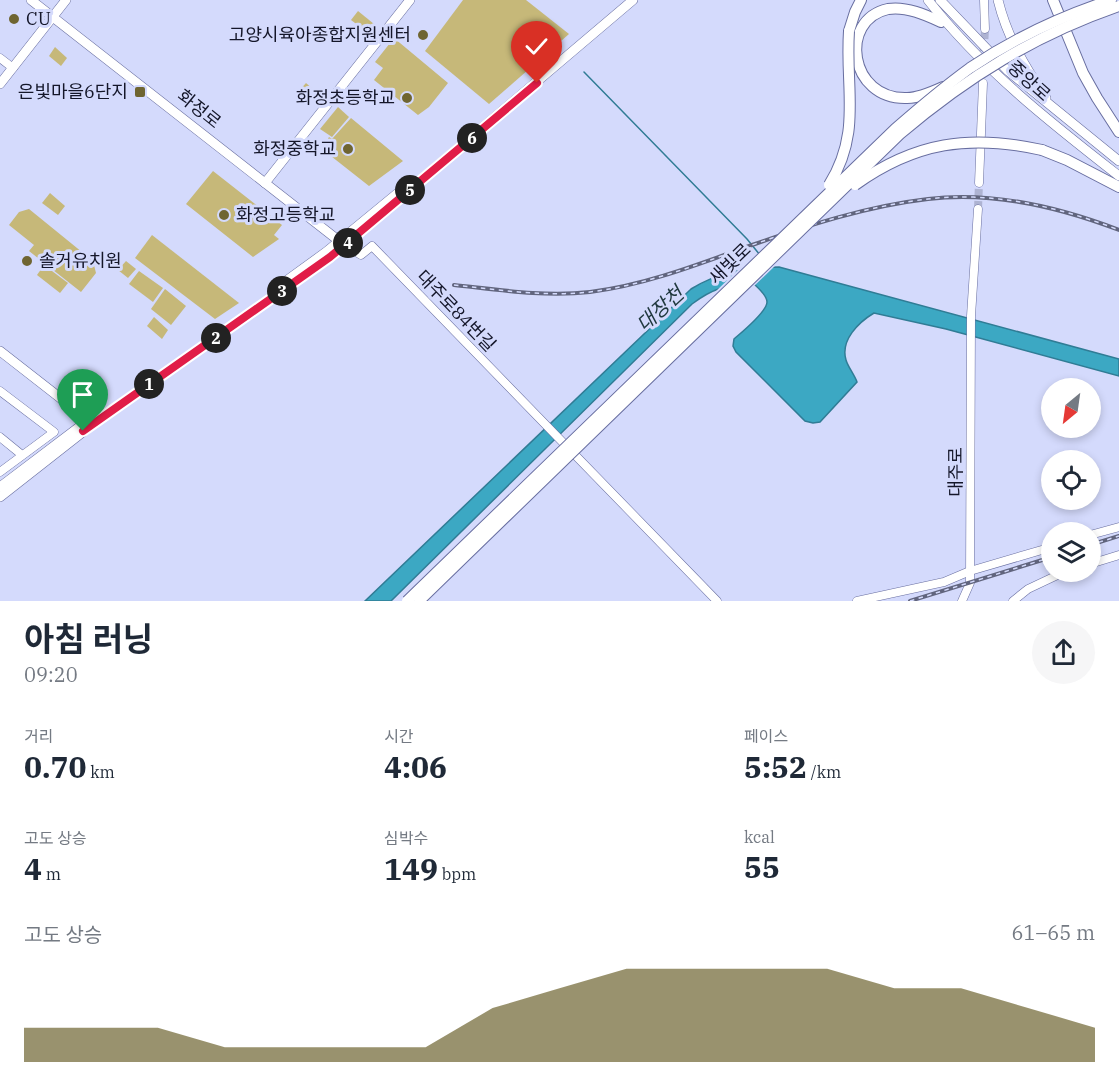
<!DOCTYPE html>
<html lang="ko">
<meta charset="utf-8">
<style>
:root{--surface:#fff;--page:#f6f6f7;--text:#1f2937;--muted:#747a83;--accent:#6f6531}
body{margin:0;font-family:"IBM Plex Serif","Noto Sans KR",serif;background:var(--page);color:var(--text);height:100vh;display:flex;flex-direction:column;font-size:22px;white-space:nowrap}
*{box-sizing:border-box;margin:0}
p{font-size:20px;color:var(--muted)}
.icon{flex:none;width:33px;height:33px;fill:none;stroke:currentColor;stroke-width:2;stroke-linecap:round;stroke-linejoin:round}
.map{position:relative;height:601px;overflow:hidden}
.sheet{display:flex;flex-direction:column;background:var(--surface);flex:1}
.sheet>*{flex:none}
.needle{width:39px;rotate:209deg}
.buttons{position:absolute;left:1041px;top:378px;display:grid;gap:12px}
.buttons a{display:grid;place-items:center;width:60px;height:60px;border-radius:50%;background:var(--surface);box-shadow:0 3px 9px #0003;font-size:30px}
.pin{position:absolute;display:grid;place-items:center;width:51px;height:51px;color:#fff;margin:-62px -26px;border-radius:50% 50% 50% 0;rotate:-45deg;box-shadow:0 0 6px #0007}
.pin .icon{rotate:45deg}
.km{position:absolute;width:30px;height:30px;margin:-15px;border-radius:50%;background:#222;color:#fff;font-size:16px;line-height:30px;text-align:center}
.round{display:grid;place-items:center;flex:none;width:63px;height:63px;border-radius:32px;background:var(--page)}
.overview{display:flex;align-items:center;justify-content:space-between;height:102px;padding:0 24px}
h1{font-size:33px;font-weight:700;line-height:45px}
.metrics{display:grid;grid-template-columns:repeat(3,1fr);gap:9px;height:102px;padding:6px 24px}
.metrics div{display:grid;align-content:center}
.metrics b{font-size:30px;font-weight:700}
.metrics small{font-size:16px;font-weight:400}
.metrics p{font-size:16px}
.chart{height:168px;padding:12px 24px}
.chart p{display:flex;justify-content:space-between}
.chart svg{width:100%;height:108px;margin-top:6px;fill:var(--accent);opacity:.7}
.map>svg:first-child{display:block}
.green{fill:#c6b879}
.water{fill:#3ca8c3;stroke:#307c95;stroke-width:1.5}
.pier{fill:#d4dafc}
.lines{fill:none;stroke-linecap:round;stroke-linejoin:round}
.stream{stroke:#307c95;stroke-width:1.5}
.minor-tunnel{stroke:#aeb3d2;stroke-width:8;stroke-dasharray:8 4;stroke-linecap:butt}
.minor-casing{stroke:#686ea0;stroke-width:9}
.major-casing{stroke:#686ea0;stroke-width:10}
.highway-casing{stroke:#686ea0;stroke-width:12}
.minor{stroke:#fff;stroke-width:8}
.major{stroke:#fff;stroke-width:9}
.highway{stroke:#fff;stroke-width:10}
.rail-casing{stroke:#61657e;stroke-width:4}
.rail{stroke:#d4dafc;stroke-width:1.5;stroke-dasharray:4.5;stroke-linecap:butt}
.highway-bridge-casing{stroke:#686ea0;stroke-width:12;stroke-linecap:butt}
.highway-bridge{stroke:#fff;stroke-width:10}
.route-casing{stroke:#fff;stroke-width:12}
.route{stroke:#e11d48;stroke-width:8}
.poi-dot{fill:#6f6531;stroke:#d4dafc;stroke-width:2}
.labels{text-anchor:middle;stroke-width:6;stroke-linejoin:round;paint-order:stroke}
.poi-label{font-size:18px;fill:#141629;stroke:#d4dafc;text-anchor:end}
.street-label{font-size:18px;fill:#141629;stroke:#d4dafc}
.water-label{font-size:20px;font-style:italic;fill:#20383e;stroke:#d4dafc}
</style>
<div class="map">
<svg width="1119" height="601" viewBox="0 0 1119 601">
<rect width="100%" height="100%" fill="#d4dafc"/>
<!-- green -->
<g class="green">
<polygon points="463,0 526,0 569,34 489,104 425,51"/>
<polygon points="358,11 374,24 367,32 351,20"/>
<polygon points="394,38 448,83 429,107 418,115 374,80 383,68 375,62"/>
<polygon points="55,47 67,58 61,66 49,56"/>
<polygon points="306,83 317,93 309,102 298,92"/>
<polygon points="338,107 349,117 332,137 320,129"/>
<polygon points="351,118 403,161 369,186 322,149 329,137 332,139"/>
<polygon points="213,171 282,225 274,235 279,239 253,257 186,204"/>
<polygon points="50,193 65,206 58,215 42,203"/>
<polygon points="29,209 93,261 96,273 81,292 29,251 34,245 9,225 19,212"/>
<polygon points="152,235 239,303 215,319 135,258"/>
<polygon points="126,261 136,269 128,278 118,270"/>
<polygon points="44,265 68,283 60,293 37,275"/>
<polygon points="139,271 163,288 153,302 129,284"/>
<polygon points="165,289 186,306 171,325 151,309"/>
<polygon points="154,317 168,330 162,339 147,326"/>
</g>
<!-- water -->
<path class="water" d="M779 267 1119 359V376L946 329 874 313C859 322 840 340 846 360 848 367 854 374 857 382L820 422 813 423 805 421 736 352 733 346 734 339C742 332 767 312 767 302 767 295 758 288 753 283 727 285 713 288 692 304L391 601H365L691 289C720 271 746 268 779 267Z"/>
<!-- pier -->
<polygon class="pier" points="777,264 753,287 732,288 714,293 742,266"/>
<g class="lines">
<!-- stream -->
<polyline class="stream" points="584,72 747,239 760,255"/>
<!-- minor-tunnel -->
<g class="minor-tunnel">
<polyline points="983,63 985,29"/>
<polyline points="978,209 979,183"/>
</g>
<defs>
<g id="minor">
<polyline points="984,0 985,29"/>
<polyline points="0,58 13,68"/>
<polyline points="979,183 983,83"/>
<polyline points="345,245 361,255 372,246 717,601"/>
<polyline points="0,391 54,432 0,472"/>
<polyline points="0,437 22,455"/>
<polyline points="1090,535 1119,527"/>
<polyline points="1090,564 1119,555"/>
<polyline points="857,601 944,582 970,571 1052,547"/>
<polyline points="962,601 970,583 971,316 978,209"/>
<polyline points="1013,601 1028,589 1064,572"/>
</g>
<g id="major">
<polyline points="31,0 343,244"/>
<path d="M928 0C982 69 1051 123 1119 176"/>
<polyline points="940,0 1007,70 1119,161"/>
<path d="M998 0C1007 37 1025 67 1046 98"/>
<polyline points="0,84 66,0"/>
<polyline points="265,183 410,0"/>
<polyline points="275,289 326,252 399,192"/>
<polyline points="0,351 91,422"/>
<polyline points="0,487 87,421"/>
<polyline points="0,497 93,424 330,257 633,0"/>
</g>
<g id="highway">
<polyline points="1053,0 1083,73 1097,98 1119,132"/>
<path d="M941 22C926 15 906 6 888 9 838 20 849 100 907 98 919 98 932 92 943 87"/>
<polyline points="849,31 855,12 861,0"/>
<polyline points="1042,150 1067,160 1119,187"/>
</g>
</defs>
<!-- minor casing -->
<use href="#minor" class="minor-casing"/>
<!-- major casing -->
<use href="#major" class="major-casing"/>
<!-- highway casing -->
<use href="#highway" class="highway-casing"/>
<!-- minor -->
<use href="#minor" class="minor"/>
<!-- major -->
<use href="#major" class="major"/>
<!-- highway -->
<use href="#highway" class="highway"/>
<defs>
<g id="rail">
<path d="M454 285C500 290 545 297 590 292 646 285 699 264 752 245 809 225 868 206 928 199 993 191 1059 207 1119 230"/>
<polyline points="1090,545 1119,536"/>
<polyline points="910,601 1052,557"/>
</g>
</defs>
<!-- rail casing -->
<use href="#rail" class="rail-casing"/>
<!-- rail -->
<use href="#rail" class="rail"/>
<defs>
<g id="highway-bridge">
<path d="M829 185C862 132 845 89 849 31"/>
<path d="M855 185C915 142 970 134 1042 150"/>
<path d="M407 601 895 129C919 108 944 87 970 68 1013 39 1062 16 1111 0"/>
<path d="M419 601 900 134C967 77 1035 35 1119 6"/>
</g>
</defs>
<!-- highway-bridge casing -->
<use href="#highway-bridge" class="highway-bridge-casing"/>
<!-- highway-bridge -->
<use href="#highway-bridge" class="highway-bridge"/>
</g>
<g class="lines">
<defs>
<polyline id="route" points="83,431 330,257 537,83"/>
</defs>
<!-- route casing -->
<use href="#route" class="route-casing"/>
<!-- route -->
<use href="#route" class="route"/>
</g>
<!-- markers -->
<g class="poi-dot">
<circle cx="14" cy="19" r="6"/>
<circle cx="423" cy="35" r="6"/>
<rect x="134" y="86" width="12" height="12" rx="3"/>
<circle cx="407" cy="98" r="6"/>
<circle cx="348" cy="149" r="6"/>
<circle cx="224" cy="215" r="6"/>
<circle cx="27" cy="261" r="6"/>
</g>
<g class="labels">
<!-- poi labels -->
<g class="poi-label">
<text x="26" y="25" text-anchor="start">CU</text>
<text x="411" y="41">고양시육아종합지원센터</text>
<text x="128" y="98">은빛마을6단지</text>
<text x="395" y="104">화정초등학교</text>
<text x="336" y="155">화정중학교</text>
<text x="236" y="221" text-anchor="start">화정고등학교</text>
<text x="39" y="267" text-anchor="start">솔거유치원</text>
</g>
<!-- street labels -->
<g class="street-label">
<text transform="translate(1029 81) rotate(42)" y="6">중앙로</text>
<text transform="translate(199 109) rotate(39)" y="6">화정로</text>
<text transform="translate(730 264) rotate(-44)" y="6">새빛로</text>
<text transform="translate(456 311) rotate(46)" y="6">대주로84번길</text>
<text transform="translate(956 472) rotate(-90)" y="6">대주로</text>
</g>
<!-- water labels -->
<g class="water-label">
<text transform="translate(660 309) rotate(-42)" y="7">대장천</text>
</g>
</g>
</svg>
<div class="buttons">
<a><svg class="needle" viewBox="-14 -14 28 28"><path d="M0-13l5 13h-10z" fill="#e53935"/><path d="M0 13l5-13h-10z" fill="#747a83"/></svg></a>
<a><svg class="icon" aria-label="locate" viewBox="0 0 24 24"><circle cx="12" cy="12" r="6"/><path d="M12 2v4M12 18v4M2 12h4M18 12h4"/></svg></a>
<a><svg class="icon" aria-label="layers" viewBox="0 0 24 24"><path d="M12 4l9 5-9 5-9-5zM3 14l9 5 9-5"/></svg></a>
</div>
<div class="pin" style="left:83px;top:431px;background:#1e9e55"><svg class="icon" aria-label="arrive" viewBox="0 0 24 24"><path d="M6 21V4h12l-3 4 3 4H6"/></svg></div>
<div class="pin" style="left:537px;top:83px;background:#d93025"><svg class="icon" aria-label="check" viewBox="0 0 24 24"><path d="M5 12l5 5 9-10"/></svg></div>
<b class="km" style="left:149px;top:384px">1</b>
<b class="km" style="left:216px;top:338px">2</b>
<b class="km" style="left:282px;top:291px">3</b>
<b class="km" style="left:348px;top:243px">4</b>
<b class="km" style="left:410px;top:190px">5</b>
<b class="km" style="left:472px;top:138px">6</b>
</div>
<section class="sheet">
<div class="overview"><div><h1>아침 러닝</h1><p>09:20</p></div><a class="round"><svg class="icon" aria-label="share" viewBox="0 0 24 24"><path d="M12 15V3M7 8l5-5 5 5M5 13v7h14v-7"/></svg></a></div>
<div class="metrics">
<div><p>거리</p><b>0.70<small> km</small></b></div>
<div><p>시간</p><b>4:06</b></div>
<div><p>페이스</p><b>5:52<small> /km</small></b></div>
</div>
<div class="metrics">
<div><p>고도 상승</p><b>4<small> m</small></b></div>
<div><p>심박수</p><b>149<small> bpm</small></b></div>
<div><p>kcal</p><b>55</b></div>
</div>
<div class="chart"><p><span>고도 상승</span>61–65 m</p>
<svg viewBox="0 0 160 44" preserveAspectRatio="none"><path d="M0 44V30L10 30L20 30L30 38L40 38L50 38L60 38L70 22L80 14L90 6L100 6L110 6L120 6L130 14L140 14L150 22L160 30V44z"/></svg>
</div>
</section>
